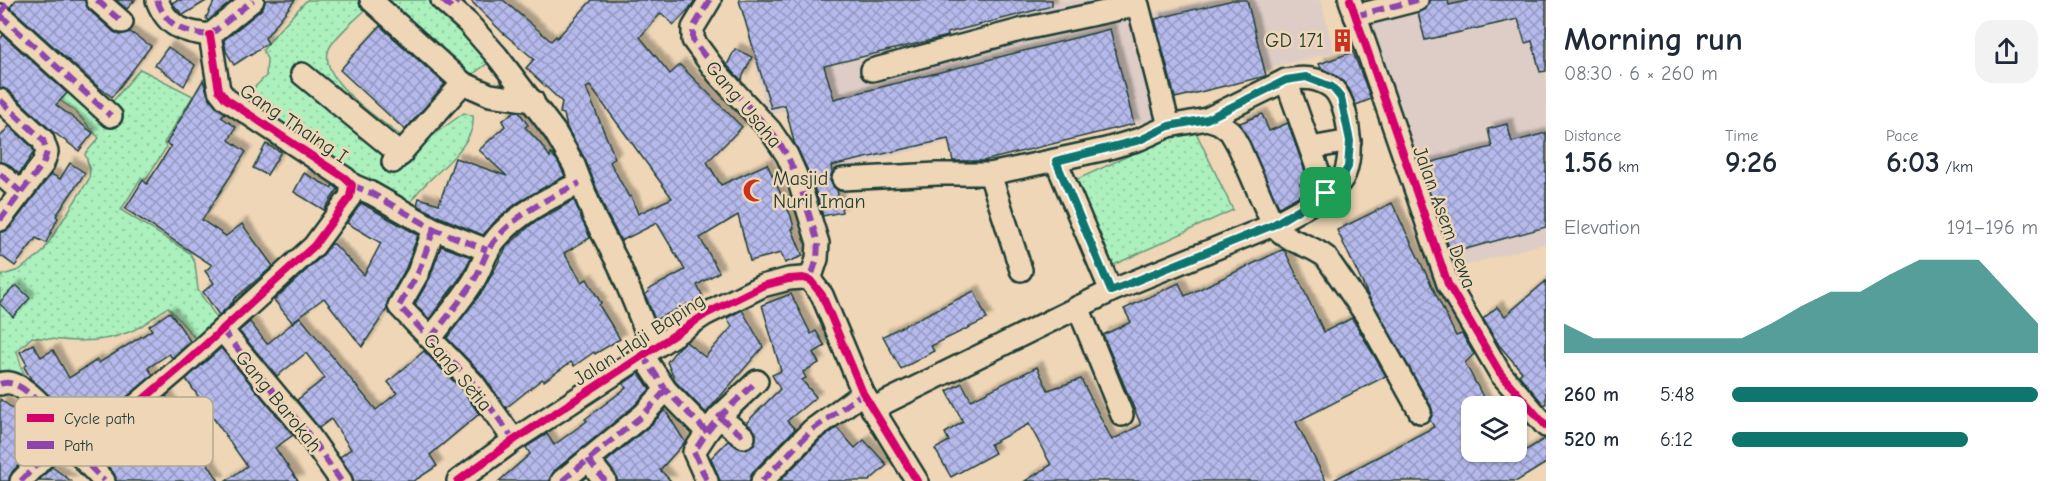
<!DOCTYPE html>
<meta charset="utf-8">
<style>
:root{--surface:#fff;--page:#f2f2f3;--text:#1f2937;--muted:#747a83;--accent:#0f766e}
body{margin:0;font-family:"Comic Neue",sans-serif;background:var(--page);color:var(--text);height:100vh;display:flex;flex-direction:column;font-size:22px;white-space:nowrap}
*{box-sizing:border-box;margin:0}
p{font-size:20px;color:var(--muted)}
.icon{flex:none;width:33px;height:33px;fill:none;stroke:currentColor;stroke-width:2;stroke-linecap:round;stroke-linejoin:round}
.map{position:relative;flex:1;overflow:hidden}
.drawer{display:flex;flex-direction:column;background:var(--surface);width:510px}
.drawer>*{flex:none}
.buttons{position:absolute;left:1461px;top:396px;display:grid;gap:12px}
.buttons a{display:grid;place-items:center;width:66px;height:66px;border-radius:12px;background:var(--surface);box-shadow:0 2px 4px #0004;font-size:30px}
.pin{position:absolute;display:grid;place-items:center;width:51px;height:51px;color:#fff;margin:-26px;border-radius:12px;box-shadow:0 3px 9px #0006}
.round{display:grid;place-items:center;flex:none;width:63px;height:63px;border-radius:18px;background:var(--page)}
.overview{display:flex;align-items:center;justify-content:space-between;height:102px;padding:0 18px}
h1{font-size:33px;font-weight:700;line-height:45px}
.metrics{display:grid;grid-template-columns:repeat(3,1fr);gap:9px;height:102px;padding:6px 18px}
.metrics div{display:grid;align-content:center}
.metrics b{font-size:30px;font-weight:700}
.metrics small{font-size:16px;font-weight:400}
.metrics p{font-size:16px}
.chart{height:168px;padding:12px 18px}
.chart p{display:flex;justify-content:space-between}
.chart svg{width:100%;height:108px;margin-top:6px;fill:var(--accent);opacity:.7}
ul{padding:0 18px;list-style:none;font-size:20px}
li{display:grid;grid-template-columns:96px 72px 1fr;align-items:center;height:45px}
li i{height:15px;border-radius:8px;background:var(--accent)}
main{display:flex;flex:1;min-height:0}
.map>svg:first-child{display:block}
.built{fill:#ddcdc6}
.grass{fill:url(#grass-dots);stroke:#669778;stroke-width:1.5}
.building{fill:url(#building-cross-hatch);stroke:#1f3d34;stroke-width:1.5;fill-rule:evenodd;filter:url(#shadow)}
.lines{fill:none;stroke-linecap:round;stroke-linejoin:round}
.minor-casing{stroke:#1f3d34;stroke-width:26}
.minor{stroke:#eed6b6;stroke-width:21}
.quiet{stroke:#8e44ad;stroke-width:6;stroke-dasharray:12 6;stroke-linecap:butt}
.cycleway-casing{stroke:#eed6b6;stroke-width:11}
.cycleway{stroke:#d6006c;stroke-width:8}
.route-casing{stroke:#fff;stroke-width:12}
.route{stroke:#0f766e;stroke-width:8}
.labels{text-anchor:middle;stroke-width:5;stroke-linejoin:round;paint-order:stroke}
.poi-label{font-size:20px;fill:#1f3d34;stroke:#eed6b6;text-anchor:end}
.street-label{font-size:20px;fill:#1f3d34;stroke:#eed6b6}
.key{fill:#eed6b6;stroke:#b0a88f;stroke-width:1.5}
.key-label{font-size:16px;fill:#1f3d34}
</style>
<main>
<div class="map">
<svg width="1546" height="481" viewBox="0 0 1546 481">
<defs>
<pattern id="grass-dots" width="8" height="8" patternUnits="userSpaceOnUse" patternTransform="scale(1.5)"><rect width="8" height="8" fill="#acf1bd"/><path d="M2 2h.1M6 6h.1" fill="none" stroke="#94d0a3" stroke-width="1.8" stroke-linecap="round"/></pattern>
<pattern id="building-cross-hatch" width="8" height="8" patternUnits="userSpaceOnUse" patternTransform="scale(1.5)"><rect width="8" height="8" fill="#b6b9eb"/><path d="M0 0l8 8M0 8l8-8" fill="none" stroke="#9398bf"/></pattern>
<filter id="shadow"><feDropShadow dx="5.5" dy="-5.5" stdDeviation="1.5" flood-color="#0004"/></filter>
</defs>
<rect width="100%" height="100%" fill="#eed6b6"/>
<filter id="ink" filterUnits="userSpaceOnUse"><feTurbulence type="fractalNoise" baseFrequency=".0167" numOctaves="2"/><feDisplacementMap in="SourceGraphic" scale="12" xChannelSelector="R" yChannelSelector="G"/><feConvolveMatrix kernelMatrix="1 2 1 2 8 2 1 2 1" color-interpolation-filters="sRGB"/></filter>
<g filter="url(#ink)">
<!-- built -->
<g class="built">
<polygon points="739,0 1139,0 1143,15 1206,0 1321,0 1334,52 1149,97 1154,120 980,162 973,136 803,178 786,111 768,115"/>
<polygon points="1426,0 1546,0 1546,243 1445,271 1358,17"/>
</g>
<!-- grass -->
<g class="grass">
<path d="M307 0H435L488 63 463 81 374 3C363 12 334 37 329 49 316 81 388 125 409 142L426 140 464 113 473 116C477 146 430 175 414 197 411 202 409 209 406 214L429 232 424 245 392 229 398 213 242 100 266 76 267 59 263 50 277 32Z"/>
<path d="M23 47 92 102 113 101 140 69 193 96 164 143 166 148 146 179 141 178 121 210 190 253 195 263 198 290 223 327 200 344 168 307C156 315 143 327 129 332 97 345 66 341 32 337L17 351 22 369 32 388 23 394 0 372V278L3 275 19 270 42 253 89 179 90 169 85 154 99 138 75 111 37 84 15 57Z"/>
<polygon points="1193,126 1233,210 1107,268 1067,184"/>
</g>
<!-- building -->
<g class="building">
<polygon points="16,0 85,0 89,10 114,32 120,35 130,32 151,46 112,97 96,85 10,7"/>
<polygon points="116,0 135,0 127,9"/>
<polygon points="177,0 208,0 183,15 172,3"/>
<polygon points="215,0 233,0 208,21 206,18"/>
<polygon points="265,0 295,0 265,38 268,43 234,65 226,51 224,40 261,10"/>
<path d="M470 0H503L551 41 556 36 557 38 592 0H695L689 9 674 25 661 13 640 37 670 74 680 65 742 127 707 162 721 185 767 164 791 216 794 228 792 229 803 256 785 263 781 253 750 261 738 215 700 238 719 272 697 285 703 297 655 320 645 294 649 292 648 290 685 270 657 223 621 241 606 212 585 159 567 128 564 114 560 113 562 102 526 68 534 59 502 32ZM590 86 626 135 672 198 638 214 631 196 629 197 610 162 615 158 586 88Z"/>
<polygon points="739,0 1052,0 1052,6 947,33 948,36 824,66 834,99 1110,29 1134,124 983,161 953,161 948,139 831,166 832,172 830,180 837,190 842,212 823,216 811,177 794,142 785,105 771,108"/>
<polygon points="1233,0 1247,0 1266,76 1175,98 1155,19"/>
<polygon points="1429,0 1448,0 1449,5 1471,0 1546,0 1546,71 1540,72 1532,41 1525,43 1518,19 1425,40 1418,13 1426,9"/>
<polygon points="380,26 445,84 405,130 340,70"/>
<polygon points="3,35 67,93 56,105 93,133 79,151 52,131 9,91 0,88 0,39"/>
<polygon points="168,47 195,65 184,86 155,65"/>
<polygon points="735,49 752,57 741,80 727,65"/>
<polygon points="1353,52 1371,99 1356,105 1349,89 1341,79 1321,68 1319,64"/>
<polygon points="203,80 209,98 225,113 221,117 236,127 229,140 246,152 202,220 226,236 242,224 273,266 233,300 234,301 219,315 203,292 214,283 205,271 212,265 125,209 143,180 147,184 171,146 166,144"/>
<polygon points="515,111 519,112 528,125 525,127 540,143 550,157 551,154 557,160 565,176 517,203 497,219 483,235 440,217 417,205 419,198 439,204 455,158 507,176 479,150 505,126 502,121"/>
<polygon points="1262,114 1269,131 1288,123 1308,180 1300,184 1304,193 1279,207 1240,123"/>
<polygon points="1507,124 1512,142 1546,133 1546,227 1451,253 1420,165 1492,147 1488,129"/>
<polygon points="9,126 32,147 34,152 19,174 8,164 0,162 0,137"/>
<polygon points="266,144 281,152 267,175 253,168"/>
<polygon points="70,163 85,173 56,216 58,218 46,243 36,238 15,266 0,255 0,232 10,228 51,174 60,179"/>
<polygon points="304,173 331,188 333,185 338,189 324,210 294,192"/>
<polygon points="574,200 590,238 564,253 582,282 587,279 601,303 599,305 620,339 595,354 594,352 574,366 571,362 544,381 542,379 506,408 482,374 447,338 484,289 507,246 532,224"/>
<polygon points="361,203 418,235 406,268 388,300 387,309 362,347 324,298 292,322 274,300 323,255 331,244 334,244 364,275 381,243 347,223"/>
<polygon points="1392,203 1456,336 1462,334 1474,354 1465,363 1488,406 1472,406 1472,452 1503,452 1508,461 1546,438 1546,463 1517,481 1332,481 1434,427 1430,420 1433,413 1431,406 1369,297 1337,230"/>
<polygon points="441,246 471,257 462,275 429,319 415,304 430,278"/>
<polygon points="1284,249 1324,332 1352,318 1386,376 1296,422 1326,481 1025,481 1051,465 1029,424 990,444 995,453 951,477 935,449 949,441 945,433 963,422 947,391 962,383 971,400 1037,367 1048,390 1081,379 1112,440 1141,425 1103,335 1131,322 1124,309 1179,283 1185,296"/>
<polygon points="1546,281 1546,404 1544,405 1519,375 1522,372 1499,345 1483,319 1497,307 1505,316"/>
<polygon points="16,285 30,298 13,317 0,304 0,302"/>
<polygon points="974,291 987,319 931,346 934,351 901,369 883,336"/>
<polygon points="791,294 811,334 816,331 825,346 813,353 819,363 803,372 806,378 802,380 816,397 787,421 795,429 753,472 750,481 720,481 711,458 728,441 742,449 748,449 754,445 756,439 756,433 746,423 780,389 772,375 781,371 762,305"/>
<polygon points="742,310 763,347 706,413 676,382 667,362 679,347 686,342 705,357 732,327 727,318"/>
<polygon points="170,312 190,341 172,358 169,354 148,368 153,375 81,436 53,399 31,379 24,367 27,365 20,352 33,344 41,357 53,350 69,378 97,360 99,363 152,330 149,326"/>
<polygon points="300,317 376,410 397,393 388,382 424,351 463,391 479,414 430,455 437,466 414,481 354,481 351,474 340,457 351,449 331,419 319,428 297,400 325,378 306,353 277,376 239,331 250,322 267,344"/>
<polygon points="221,348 293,435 275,448 298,481 226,481 247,466 186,379"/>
<polygon points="639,373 650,389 634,406 554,471 550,481 499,481 530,454 526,447 547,434 554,445 587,421 585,419 626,388 623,384"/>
<polygon points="166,396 181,420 158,437 175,462 197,447 219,481 116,481 113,472 97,455"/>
<polygon points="0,399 25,418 30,412 48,434 12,472 9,481 0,481"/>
<polygon points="665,410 685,442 660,470 671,481 617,481 615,474 606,462 651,425"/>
<polygon points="837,428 855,448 864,440 887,465 869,481 780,481 820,440"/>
<polygon points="52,467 71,481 39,480"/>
</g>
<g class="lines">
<defs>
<g id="minor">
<polyline points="97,0 122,22"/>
<path d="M157 0C167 27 183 32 210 35"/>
<polyline points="371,0 463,83 490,95 533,101"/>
<polyline points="442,0 468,23 497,56 555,132 574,165 594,217 619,265 653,348"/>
<polyline points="710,0 693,28 693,40 718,74 770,130 787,155 799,182 818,243 817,259 810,280"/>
<polyline points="1350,0 1448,284 1500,373 1546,426"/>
<polyline points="0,15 111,116"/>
<polyline points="1355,16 1417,0"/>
<polyline points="210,35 253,0"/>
<polyline points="872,70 1024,29 1138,5 1169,126"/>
<polyline points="302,74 401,155"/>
<polyline points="0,100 43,140 47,152 43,164 0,220"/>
<polyline points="1207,119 1286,80"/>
<polyline points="1311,148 1350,141"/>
<polyline points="1056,161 1111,291"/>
<polyline points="393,162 463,83"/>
<polyline points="0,174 21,192"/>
<polyline points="990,174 1021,270"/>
<polyline points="843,179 937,174 990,174 1106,149 1140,139 1169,126 1207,119 1219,123 1230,131 1239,147 1273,225 1111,291 872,409"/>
<polyline points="352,185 371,193 434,229 487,250"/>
<path d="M1326 193 1286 80C1302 77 1317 77 1331 87 1350 101 1356 164 1340 182 1324 199 1293 213 1273 225 1292 245 1308 243 1326 257L1366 315 1420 412"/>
<polyline points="434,229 418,273 399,306 473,383 514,440"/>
<polyline points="1078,307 1122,415"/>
<polyline points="222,330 306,431 341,481"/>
<path d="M431 338C445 319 460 302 473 282 482 268 485 251 497 238 518 213 551 197 580 183"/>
<polyline points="642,354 666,390 707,432 694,452 707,481"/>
<path d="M0 384C26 373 64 435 78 453 86 463 96 472 104 481"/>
<polyline points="719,417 744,437"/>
<polyline points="707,432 719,417 757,381"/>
<polyline points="79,454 181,367 314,246 350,197 352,185 345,178 226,99 219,90 210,35"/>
<polyline points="588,459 605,481"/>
<polyline points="21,481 65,435"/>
<polyline points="458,481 514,440 706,314 762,286 789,279 803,278 810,280 822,295 863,393 917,481"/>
<polyline points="562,481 643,415 666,390"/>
<polyline points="762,481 812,430 863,393"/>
</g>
</defs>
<!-- minor casing -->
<use href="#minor" class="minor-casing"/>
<!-- minor -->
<use href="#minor" class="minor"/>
<!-- quiet -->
<g class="quiet">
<polyline points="97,0 122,22"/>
<path d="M157 0C167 27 183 32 210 35"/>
<polyline points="442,0 452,8 458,0"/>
<polyline points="710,0 693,28 693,40 718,74 770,130 787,155 799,182 818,243 817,259 810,280"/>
<polyline points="0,14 10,0"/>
<polyline points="0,15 111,116"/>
<polyline points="1355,16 1417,0"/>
<polyline points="210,35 253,0"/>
<polyline points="0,100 43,140 47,152 43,164 0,220"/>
<polyline points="0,174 21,192"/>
<polyline points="352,185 371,193 434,229 487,250"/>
<polyline points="434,229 418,273 399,306 473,383 514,440"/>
<polyline points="222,330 306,431 341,481"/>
<path d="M431 338C445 319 460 302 473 282 482 268 485 251 497 238 518 213 551 197 580 183"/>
<polyline points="642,354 666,390 707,432 694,452 707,481"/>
<path d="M0 384C26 373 64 435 78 453 86 463 96 472 104 481"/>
<polyline points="719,417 744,437"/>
<polyline points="707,432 719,417 757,381"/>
<polyline points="588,459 605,481"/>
<polyline points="21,481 65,435"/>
<polyline points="562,481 643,415 666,390"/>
<polyline points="762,481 812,430 863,393"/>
</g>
<defs>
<g id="cycleway">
<polyline points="1350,0 1448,284 1500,373 1546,426"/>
<polyline points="79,454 181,367 314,246 350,197 352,185 345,178 226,99 219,90 210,35"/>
<polyline points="458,481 514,440 706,314 762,286 789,279 803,278 810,280 822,295 863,393 917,481"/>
</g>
</defs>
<!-- cycleway casing -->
<use href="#cycleway" class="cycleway-casing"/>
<!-- cycleway -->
<use href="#cycleway" class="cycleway"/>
</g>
</g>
<g class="lines" filter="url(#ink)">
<defs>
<polygon id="route" points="1306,77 1332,87 1341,98 1350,141 1348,167 1340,181 1326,193 1273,225 1111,291 1056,161 1140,140 1169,126 1207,119 1286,80"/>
</defs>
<!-- route casing -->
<use href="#route" class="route-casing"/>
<!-- route -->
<use href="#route" class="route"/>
</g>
<!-- icons -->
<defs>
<symbol id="building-bare" viewBox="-9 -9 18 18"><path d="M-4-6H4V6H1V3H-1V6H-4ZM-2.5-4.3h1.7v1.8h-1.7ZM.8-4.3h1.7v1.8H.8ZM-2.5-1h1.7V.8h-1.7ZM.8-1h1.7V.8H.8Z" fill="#c8321e" stroke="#eed6b6" stroke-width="2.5" paint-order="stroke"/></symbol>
<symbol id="mosque-bare" viewBox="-9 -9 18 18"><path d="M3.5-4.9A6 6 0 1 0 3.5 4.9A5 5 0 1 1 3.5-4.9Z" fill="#c8321e" stroke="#eed6b6" stroke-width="2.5" paint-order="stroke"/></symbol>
</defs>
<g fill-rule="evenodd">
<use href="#building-bare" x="1326" y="24" width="33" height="33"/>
<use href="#mosque-bare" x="738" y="174" width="33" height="33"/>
</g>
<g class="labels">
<!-- poi labels -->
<g class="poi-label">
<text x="1324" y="47">GD 171</text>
<text x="773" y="185" text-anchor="start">Masjid<tspan x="773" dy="23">Nuril Iman</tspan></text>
</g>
<!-- street labels -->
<g class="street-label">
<text transform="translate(744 104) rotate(50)" y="7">Gang Usaha</text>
<text transform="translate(294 123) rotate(34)" y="7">Gang Thaing I</text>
<text transform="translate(1445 217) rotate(70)" y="7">Jalan Asem Dewa</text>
<text transform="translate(639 339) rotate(-33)" y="7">Jalan Haji Baping</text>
<text transform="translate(458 372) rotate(50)" y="7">Gang Setia</text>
<text transform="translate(279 401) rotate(51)" y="7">Gang Barokah</text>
</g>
</g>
<!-- legend -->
<rect x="15" y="397" width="198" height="69" rx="9" class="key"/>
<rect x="27" y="414" width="27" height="8" fill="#d6006c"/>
<rect x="27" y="441" width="27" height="8" fill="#8e44ad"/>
<g class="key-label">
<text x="64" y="424">Cycle path</text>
<text x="64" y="451">Path</text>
</g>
</svg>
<div class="buttons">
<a><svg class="icon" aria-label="layers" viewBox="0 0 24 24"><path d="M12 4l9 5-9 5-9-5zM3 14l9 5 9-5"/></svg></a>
</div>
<div class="pin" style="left:1326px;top:193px;background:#1e9e55"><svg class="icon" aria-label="arrive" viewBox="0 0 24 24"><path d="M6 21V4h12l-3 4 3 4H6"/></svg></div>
</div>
<section class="drawer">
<div class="overview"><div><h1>Morning run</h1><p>08:30 · 6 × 260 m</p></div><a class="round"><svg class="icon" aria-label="share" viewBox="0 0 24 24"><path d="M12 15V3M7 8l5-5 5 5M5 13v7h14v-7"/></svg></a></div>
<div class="metrics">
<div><p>Distance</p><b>1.56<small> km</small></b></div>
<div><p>Time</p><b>9:26</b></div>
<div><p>Pace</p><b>6:03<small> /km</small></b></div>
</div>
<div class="chart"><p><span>Elevation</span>191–196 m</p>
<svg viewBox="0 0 160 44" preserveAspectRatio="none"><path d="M0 44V32L10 38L20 38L30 38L40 38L50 38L60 38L70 32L80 25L90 19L100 19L110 12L120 6L130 6L140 6L150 19L160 32V44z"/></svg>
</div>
<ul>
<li><b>260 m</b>5:48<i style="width:100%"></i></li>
<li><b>520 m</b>6:12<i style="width:77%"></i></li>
</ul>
</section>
</main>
